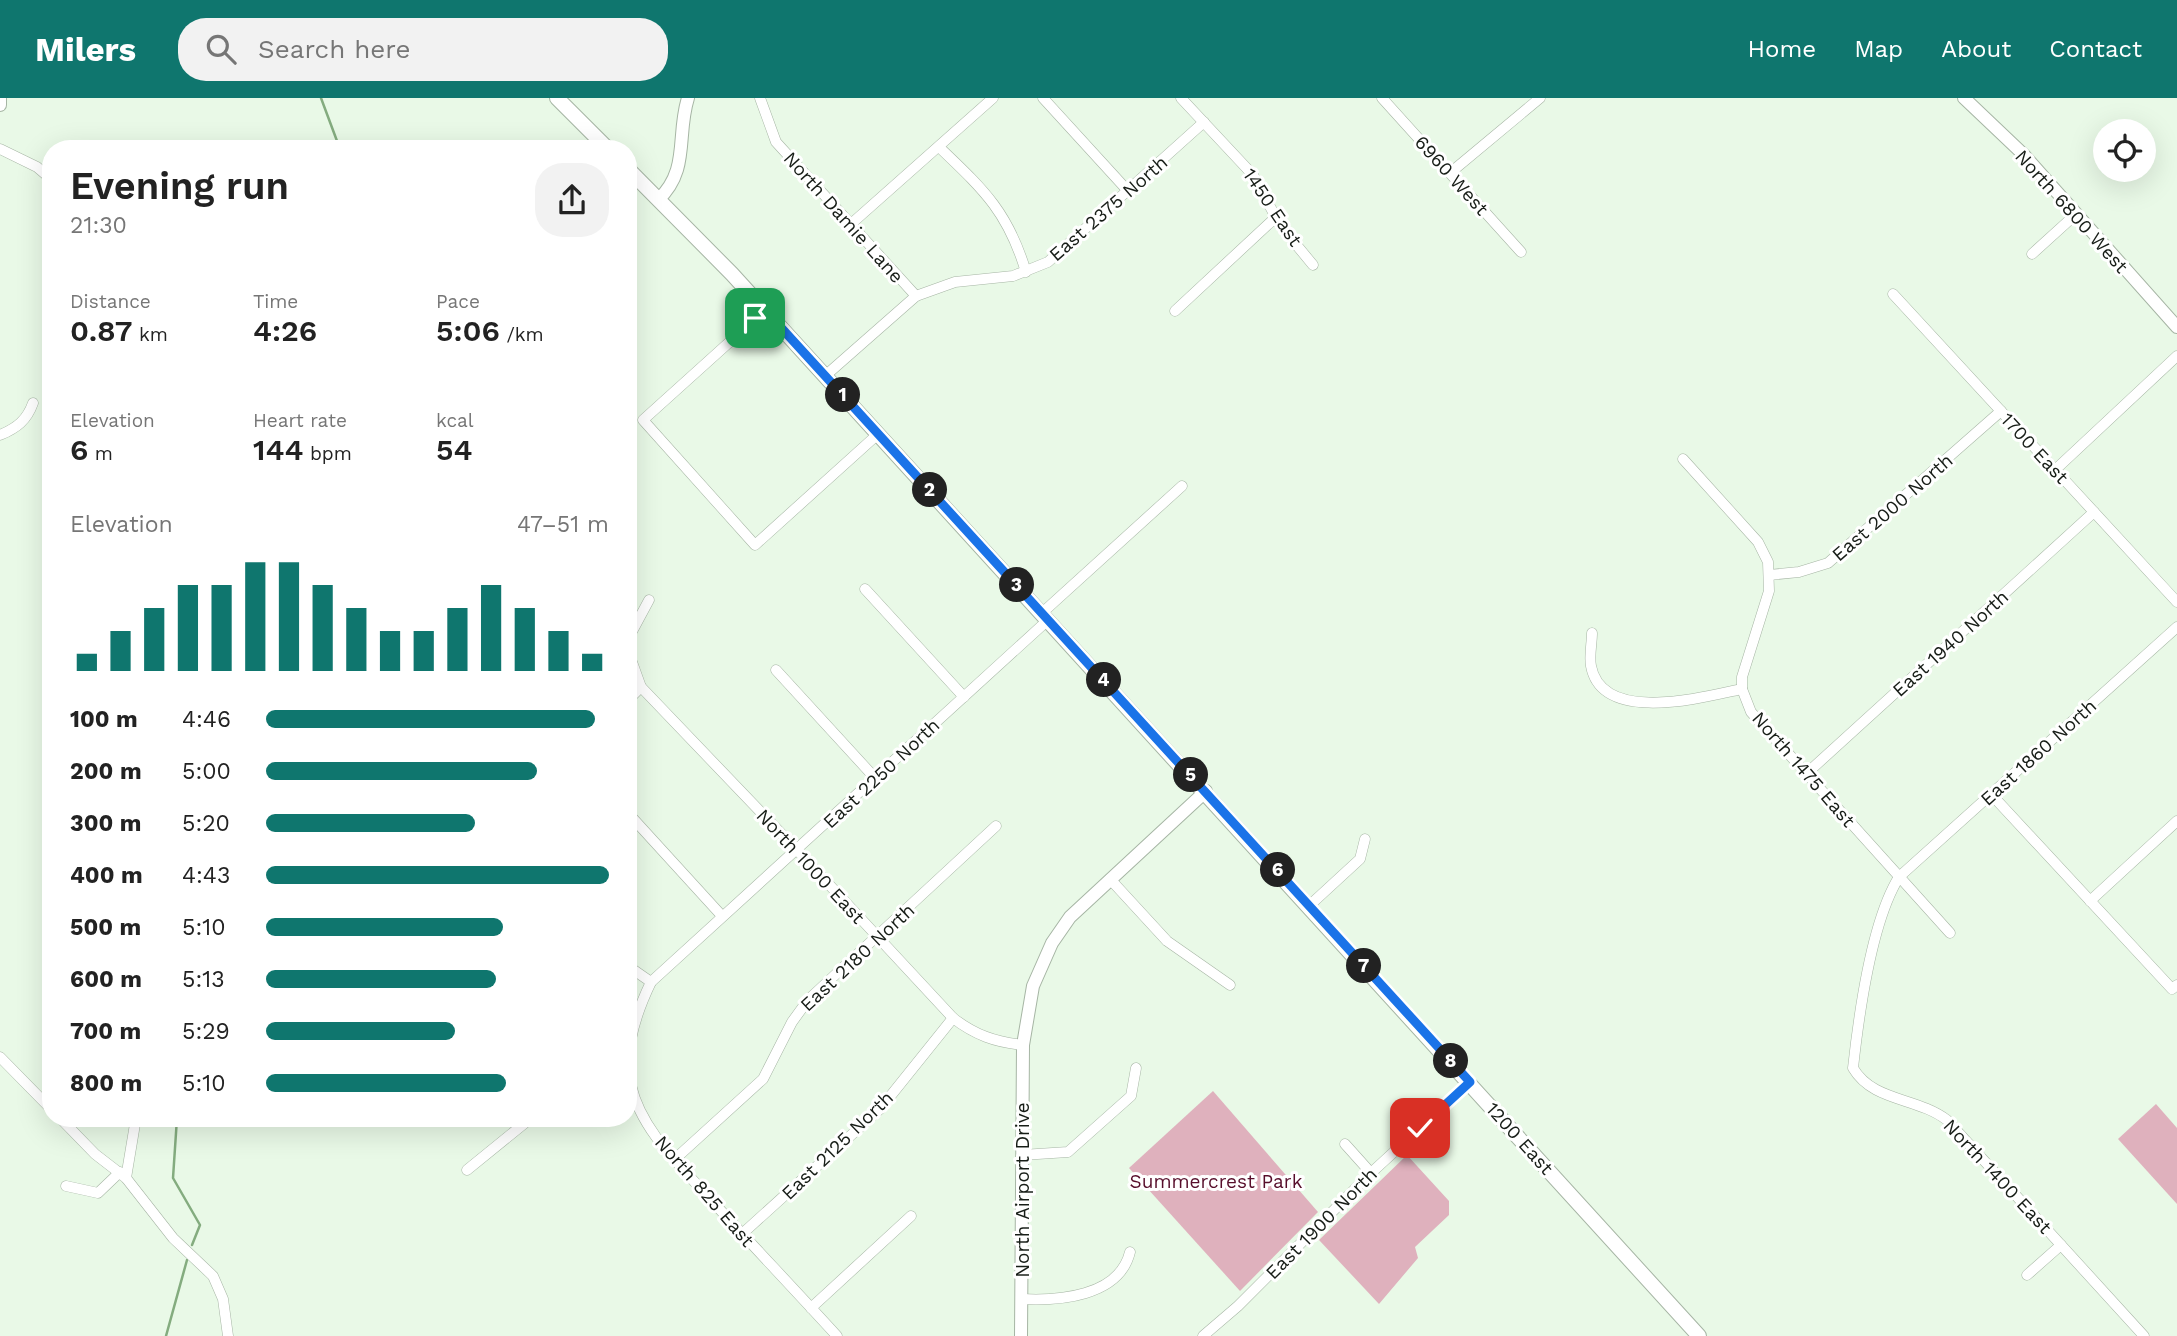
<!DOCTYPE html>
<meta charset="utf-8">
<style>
:root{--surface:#fff;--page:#f2f2f2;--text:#222;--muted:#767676;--accent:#0f766e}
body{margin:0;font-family:"Work Sans",sans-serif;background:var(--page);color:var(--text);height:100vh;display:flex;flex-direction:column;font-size:26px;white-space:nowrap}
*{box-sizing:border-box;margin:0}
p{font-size:23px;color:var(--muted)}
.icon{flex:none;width:38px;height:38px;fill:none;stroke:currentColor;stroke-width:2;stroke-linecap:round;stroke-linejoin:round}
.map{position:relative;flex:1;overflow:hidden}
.sheet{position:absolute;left:42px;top:42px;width:595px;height:987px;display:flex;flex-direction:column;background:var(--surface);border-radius:28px;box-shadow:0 7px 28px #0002}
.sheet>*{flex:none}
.tools{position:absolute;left:2093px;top:21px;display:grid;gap:14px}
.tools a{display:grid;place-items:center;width:63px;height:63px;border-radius:50%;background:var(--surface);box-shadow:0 7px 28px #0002;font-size:35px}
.pin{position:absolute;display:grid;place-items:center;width:60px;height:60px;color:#fff;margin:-30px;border-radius:14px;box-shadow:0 4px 10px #0006}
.km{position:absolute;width:35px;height:35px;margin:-18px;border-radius:50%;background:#222;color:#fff;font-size:19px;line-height:35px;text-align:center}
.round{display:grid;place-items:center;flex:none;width:74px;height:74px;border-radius:28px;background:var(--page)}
.overview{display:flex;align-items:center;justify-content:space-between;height:119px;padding:0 28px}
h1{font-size:38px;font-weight:600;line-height:52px}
.stats{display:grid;grid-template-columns:repeat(3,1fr);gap:10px;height:119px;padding:7px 28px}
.stats div{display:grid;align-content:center}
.stats b{font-size:30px;font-weight:600}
.stats small{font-size:19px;font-weight:400}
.stats p{font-size:19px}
.chart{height:196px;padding:14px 28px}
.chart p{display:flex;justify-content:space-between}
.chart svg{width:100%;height:126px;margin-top:7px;stroke:var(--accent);stroke-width:6}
ul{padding:0 28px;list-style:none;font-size:23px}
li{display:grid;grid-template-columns:112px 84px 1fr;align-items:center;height:52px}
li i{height:18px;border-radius:9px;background:var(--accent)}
header{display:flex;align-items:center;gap:42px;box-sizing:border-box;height:98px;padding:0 35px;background:var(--accent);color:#fff}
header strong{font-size:33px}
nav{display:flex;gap:38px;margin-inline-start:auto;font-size:24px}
.search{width:490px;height:63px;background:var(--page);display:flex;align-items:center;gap:18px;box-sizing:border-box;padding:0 24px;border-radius:28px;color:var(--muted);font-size:26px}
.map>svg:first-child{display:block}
.green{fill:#dfb1bd}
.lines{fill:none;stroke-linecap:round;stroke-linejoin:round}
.stream{stroke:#84ac7f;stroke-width:2.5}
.minor-casing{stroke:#a6b5a4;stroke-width:11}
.tertiary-casing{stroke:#a6b5a4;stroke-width:14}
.secondary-casing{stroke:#a6b5a4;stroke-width:16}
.minor{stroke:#fff;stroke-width:10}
.tertiary{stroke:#fff;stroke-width:12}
.secondary{stroke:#fff;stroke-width:14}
.route-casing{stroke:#fff;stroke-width:14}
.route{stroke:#1a73e8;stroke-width:9}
.labels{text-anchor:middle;stroke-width:6;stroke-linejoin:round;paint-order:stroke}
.street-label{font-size:19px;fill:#171d17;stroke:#fff}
.park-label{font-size:19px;fill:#570e2b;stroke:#fff}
</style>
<header>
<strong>Milers</strong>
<div class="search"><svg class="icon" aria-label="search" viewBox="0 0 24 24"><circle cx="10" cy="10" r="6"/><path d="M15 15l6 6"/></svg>Search here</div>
<nav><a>Home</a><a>Map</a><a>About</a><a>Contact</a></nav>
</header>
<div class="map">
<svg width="2177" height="1238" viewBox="0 0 2177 1238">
<rect width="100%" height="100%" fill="#e9f9e7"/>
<!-- green -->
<g class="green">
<polygon points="1213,993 1318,1114 1240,1193 1129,1070"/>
<polygon points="2156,1006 2177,1030 2177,1106 2118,1041"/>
<polygon points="1407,1057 1449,1103 1449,1117 1415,1149 1418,1160 1379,1206 1319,1142"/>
</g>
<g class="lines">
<!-- stream -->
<g class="stream">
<polyline points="321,0 340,51"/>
<polyline points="177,1020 173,1080 200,1127 192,1147"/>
<polyline points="166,1238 187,1162"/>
</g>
<defs>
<g id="minor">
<polyline points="760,0 776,44 916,198"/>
<polyline points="1043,0 1128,93"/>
<polyline points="1181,0 1253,77 1280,127 1313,167"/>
<polyline points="1382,0 1521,154"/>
<path d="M940 50C984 92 1008 114 1026 174"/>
<polyline points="0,51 37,69 51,81"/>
<polyline points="1450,75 1540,0"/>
<polyline points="851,126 993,0"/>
<polyline points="2032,156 2075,117"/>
<polyline points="1893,196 2177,504"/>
<polyline points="765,212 643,322 755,447 878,336"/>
<polyline points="1175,213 1276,119"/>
<polyline points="825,278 916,198 955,184 1013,178 1048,164 1204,24"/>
<path d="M0 337C17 330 27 322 33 305"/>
<polyline points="1683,361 1758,444 1768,464 1769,493 1742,579 1742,591 1751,614 1950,835"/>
<polyline points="2055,372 2177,258"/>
<polyline points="1769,477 1799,474 1828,465 2001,313"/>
<polyline points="865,491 964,599"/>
<polyline points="1042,515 1182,388"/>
<path d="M1592 535C1592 545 1589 558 1591 568 1602 627 1704 599 1742 591"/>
<polyline points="628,541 649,502"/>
<path d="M628 553 641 589 797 752 953 920C975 937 995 944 1023 947"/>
<polyline points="776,572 875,680"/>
<polyline points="628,602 641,589"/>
<polyline points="1806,676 2094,414"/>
<polyline points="1991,696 2172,891 2177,887"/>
<polyline points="628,715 722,818"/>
<polyline points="1110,781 1167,843 1230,887"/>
<polyline points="2090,803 2177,723"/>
<polyline points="1310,807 1360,761 1365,741"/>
<polyline points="628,868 651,884"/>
<polyline points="0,959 51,1011"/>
<polyline points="60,1020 95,1056 126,1080 173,1140 213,1178 223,1201 228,1238"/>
<polyline points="1345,1046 1371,1075"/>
<polyline points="1022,1057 1068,1054 1131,998 1136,970"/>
<polyline points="675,1061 763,981 792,924 808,902 996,728"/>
<polyline points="467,1072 531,1020"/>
<polyline points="126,1080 136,1020"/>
<polyline points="66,1088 98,1095 120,1074"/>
<polyline points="742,1136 880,1011 953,920"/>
<polyline points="2027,1177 2061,1147"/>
<path d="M1021 1201C1058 1203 1119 1199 1130 1154"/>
<polyline points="811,1210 911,1118"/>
<path d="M837 1238C796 1193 754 1149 713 1104 683 1070 641 1033 631 987 623 953 637 913 651 884L1048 522"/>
<polyline points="1203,1238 1238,1208 1371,1075 1470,984"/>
<path d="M2144 1238 1947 1022C1917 999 1873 1004 1853 970 1859 915 1871 824 1899 779L2177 529"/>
</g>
<g id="tertiary">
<polyline points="1964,0 2023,56 2177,229"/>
<polyline points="0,7 0,0"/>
<path d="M658 102C690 72 676 38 688 0"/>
<polyline points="1021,1238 1023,947 1033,888 1052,845 1070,819 1206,693"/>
</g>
<g id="secondary">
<polyline points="557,0 608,51"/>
<polyline points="628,71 732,176 1699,1238"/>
</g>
</defs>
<!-- minor casing -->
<use href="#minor" class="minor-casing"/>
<!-- tertiary casing -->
<use href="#tertiary" class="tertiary-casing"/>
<!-- secondary casing -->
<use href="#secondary" class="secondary-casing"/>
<!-- minor -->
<use href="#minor" class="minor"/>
<!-- tertiary -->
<use href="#tertiary" class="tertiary"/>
<!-- secondary -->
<use href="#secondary" class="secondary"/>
</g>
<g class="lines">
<defs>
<polyline id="route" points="755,220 765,212 1470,984 1420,1030"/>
</defs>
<!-- route casing -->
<use href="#route" class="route-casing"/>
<!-- route -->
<use href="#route" class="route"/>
</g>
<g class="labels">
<!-- street labels -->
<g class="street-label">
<text transform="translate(1452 77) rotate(48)" y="7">6960 West</text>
<text transform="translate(1273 109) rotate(56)" y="7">1450 East</text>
<text transform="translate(1108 110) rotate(-41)" y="7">East 2375 North</text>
<text transform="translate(2072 113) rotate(48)" y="7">North 6800 West</text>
<text transform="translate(844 119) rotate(48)" y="7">North Damie Lane</text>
<text transform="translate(2035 350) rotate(47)" y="7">1700 East</text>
<text transform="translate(1892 409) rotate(-41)" y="7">East 2000 North</text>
<text transform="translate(1950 545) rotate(-42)" y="7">East 1940 North</text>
<text transform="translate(2038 654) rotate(-42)" y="7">East 1860 North</text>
<text transform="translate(1804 671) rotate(49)" y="7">North 1475 East</text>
<text transform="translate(881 675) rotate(-43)" y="7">East 2250 North</text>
<text transform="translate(811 768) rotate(47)" y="7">North 1000 East</text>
<text transform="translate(857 859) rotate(-43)" y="7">East 2180 North</text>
<text transform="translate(1520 1040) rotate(48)" y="7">1200 East</text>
<text transform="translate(837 1047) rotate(-44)" y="7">East 2125 North</text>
<text transform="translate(1998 1078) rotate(47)" y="7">North 1400 East</text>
<text transform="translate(1022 1092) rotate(-90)" y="7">North Airport Drive</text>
<text transform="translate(705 1093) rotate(49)" y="7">North 825 East</text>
<text transform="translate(1321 1125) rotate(-45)" y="7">East 1900 North</text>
</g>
<!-- park labels -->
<g class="park-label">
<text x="1216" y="1090">Summercrest Park</text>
</g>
</g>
</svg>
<div class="tools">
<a><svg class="icon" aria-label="locate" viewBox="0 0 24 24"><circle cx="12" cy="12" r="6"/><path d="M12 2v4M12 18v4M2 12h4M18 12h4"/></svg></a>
</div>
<div class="pin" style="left:755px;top:220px;background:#1e9e55"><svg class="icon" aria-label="arrive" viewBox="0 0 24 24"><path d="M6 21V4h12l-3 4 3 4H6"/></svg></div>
<div class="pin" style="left:1420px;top:1030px;background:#d93025"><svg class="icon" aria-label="check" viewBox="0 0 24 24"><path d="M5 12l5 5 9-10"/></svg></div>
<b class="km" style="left:843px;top:297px">1</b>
<b class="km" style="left:930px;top:392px">2</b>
<b class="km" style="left:1017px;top:487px">3</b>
<b class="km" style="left:1104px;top:582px">4</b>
<b class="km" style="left:1191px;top:677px">5</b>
<b class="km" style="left:1278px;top:772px">6</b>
<b class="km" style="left:1364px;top:868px">7</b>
<b class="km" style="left:1451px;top:963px">8</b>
<section class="sheet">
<div class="overview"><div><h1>Evening run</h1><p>21:30</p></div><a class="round"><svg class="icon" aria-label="share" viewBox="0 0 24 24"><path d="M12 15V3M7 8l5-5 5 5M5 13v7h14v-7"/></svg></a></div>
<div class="stats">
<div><p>Distance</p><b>0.87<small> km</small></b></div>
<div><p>Time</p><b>4:26</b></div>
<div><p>Pace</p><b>5:06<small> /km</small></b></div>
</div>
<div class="stats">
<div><p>Elevation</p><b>6<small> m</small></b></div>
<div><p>Heart rate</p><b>144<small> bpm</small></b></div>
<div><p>kcal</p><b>54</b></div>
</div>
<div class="chart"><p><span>Elevation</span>47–51 m</p>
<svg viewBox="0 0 160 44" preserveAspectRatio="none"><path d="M5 44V38M15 44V30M25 44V22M35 44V14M45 44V14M55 44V6M65 44V6M75 44V14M85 44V22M95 44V30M105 44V30M115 44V22M125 44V14M135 44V22M145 44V30M155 44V38"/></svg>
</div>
<ul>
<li><b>100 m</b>4:46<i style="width:96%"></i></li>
<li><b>200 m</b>5:00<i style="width:79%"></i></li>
<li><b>300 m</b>5:20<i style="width:61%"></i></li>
<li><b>400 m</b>4:43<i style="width:100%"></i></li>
<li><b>500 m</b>5:10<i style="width:69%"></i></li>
<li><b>600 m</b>5:13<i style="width:67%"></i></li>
<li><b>700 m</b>5:29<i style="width:55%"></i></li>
<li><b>800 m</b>5:10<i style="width:70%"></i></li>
</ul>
</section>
</div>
